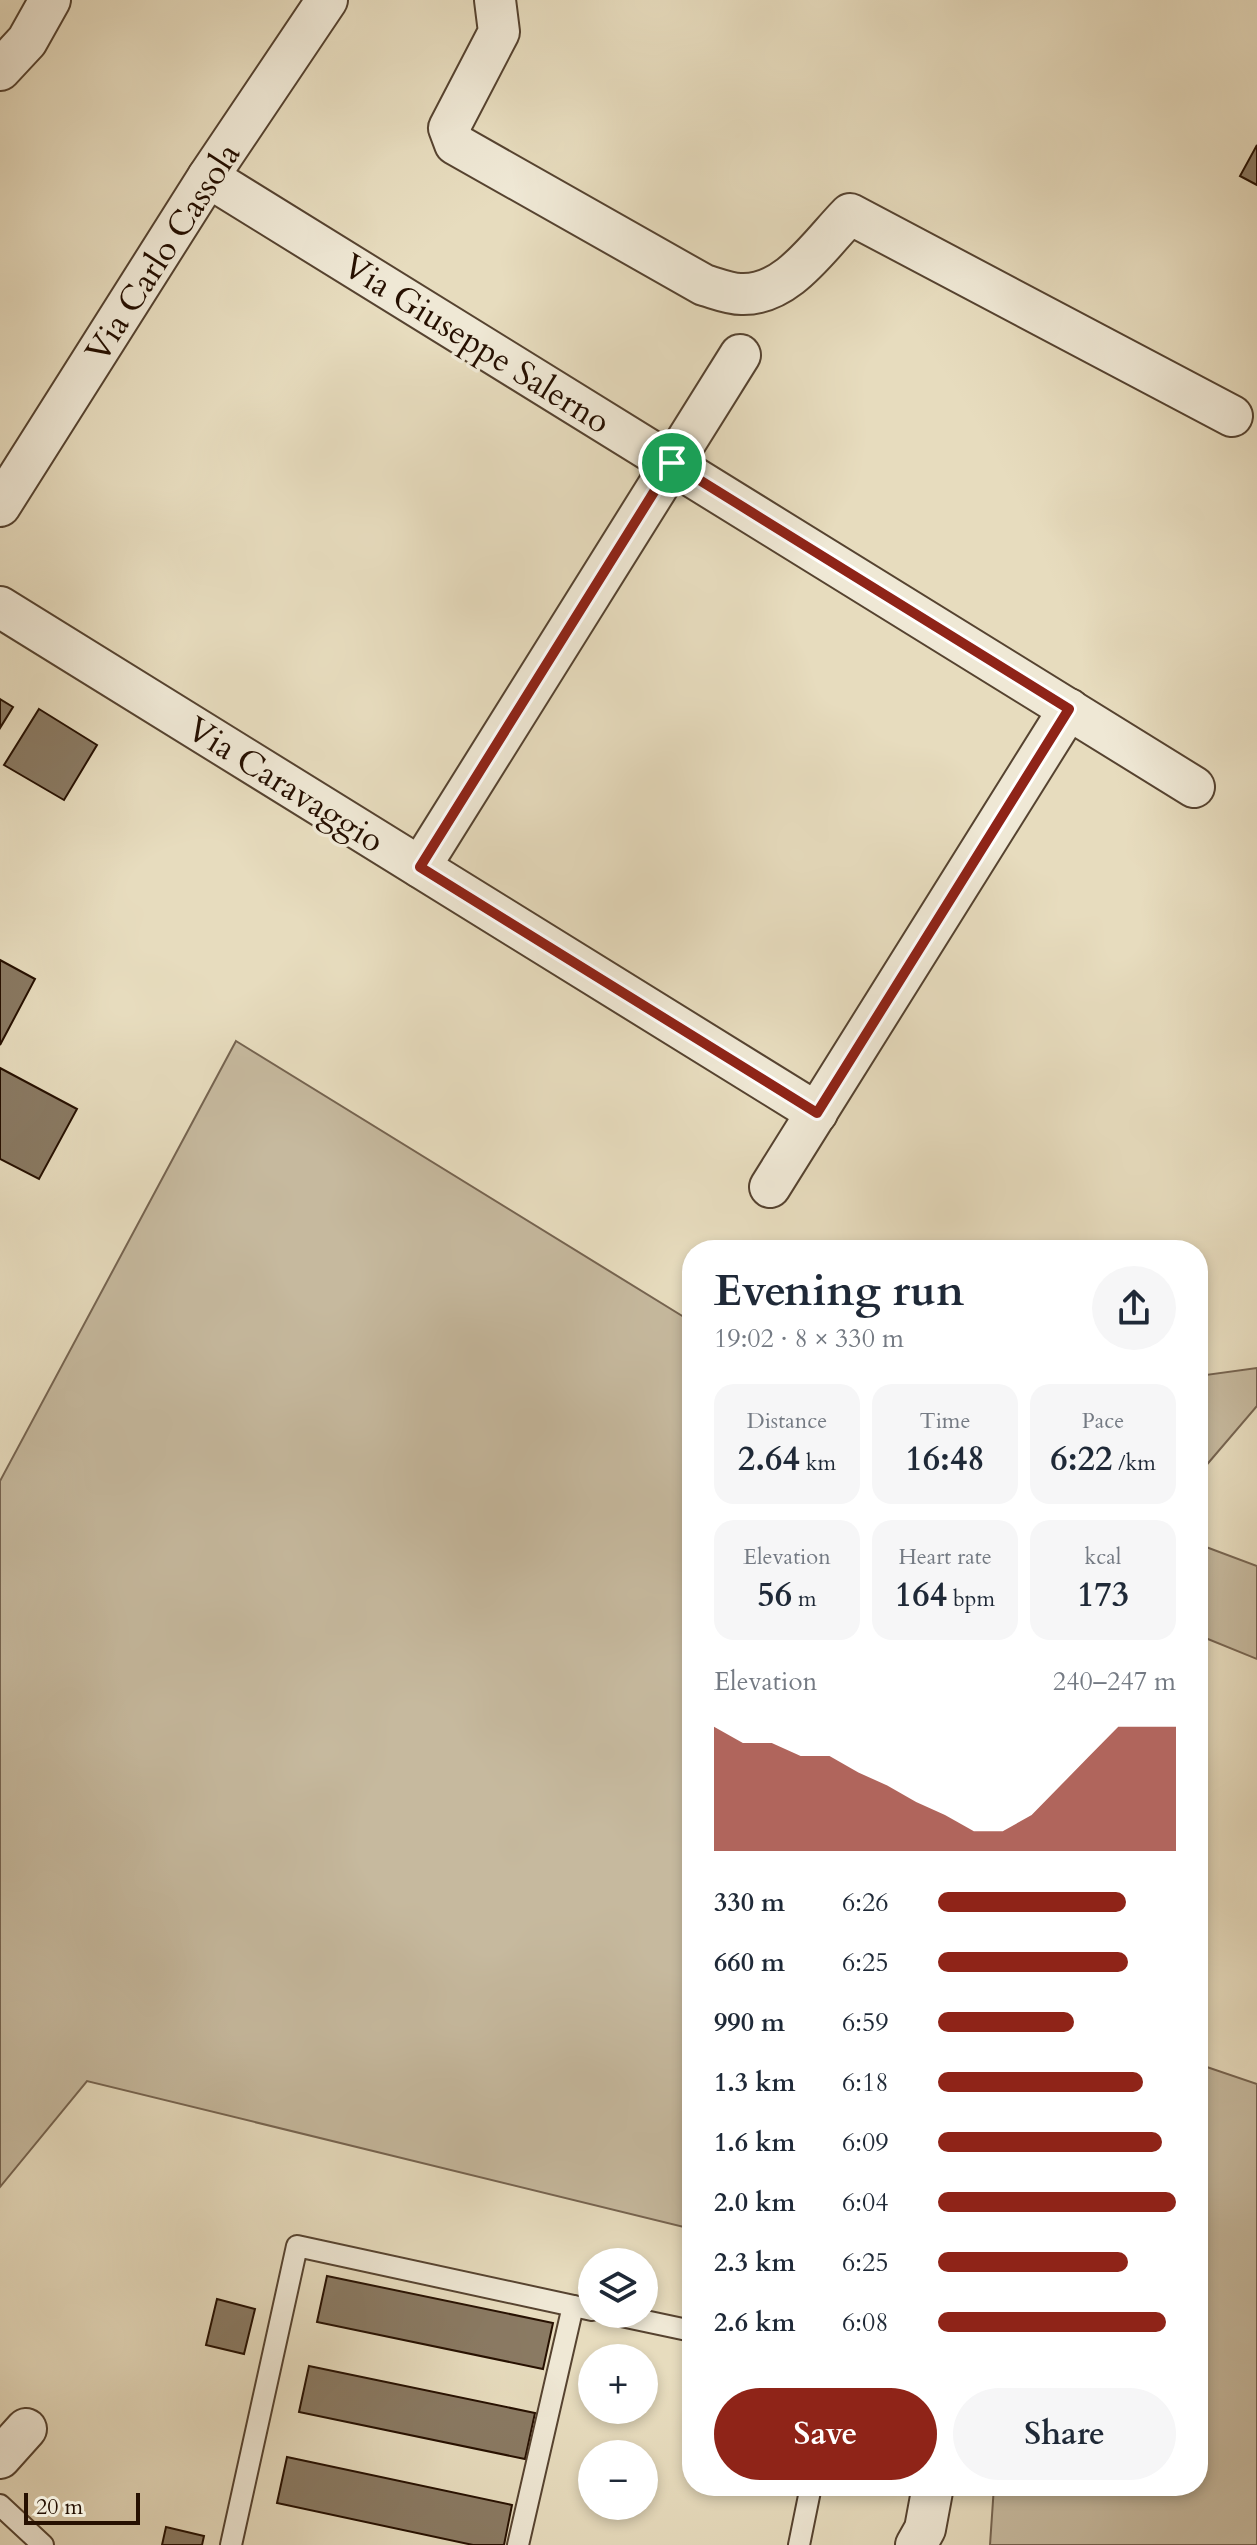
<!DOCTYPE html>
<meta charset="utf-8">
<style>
:root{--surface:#fff;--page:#f6f6f7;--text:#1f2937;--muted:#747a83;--accent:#8f2418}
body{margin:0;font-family:Cardo,serif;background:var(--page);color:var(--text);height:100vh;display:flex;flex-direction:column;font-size:30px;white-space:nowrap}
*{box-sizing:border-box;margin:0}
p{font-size:26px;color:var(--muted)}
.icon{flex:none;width:44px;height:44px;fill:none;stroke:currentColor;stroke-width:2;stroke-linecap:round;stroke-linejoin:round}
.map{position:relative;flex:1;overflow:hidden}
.side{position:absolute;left:682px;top:1240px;width:526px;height:1256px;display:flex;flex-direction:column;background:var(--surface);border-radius:32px;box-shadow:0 4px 12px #0003}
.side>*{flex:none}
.tools{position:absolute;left:578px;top:2248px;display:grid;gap:16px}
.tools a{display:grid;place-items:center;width:80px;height:80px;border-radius:50%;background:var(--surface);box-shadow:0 4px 12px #0003;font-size:40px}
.scale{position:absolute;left:24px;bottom:20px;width:116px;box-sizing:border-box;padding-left:8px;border:4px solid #261001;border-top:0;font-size:22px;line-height:28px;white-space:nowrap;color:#261001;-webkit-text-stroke:6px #efe8d5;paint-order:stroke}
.pin{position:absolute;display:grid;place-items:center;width:68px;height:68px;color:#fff;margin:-34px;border:4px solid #fff;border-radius:50%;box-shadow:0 2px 8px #0007}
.round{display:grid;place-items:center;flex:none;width:84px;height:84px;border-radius:42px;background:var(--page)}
.head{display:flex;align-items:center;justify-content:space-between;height:136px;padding:0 32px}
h1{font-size:44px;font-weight:700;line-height:60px}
.stats{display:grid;grid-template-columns:repeat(3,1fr);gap:12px;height:136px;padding:8px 32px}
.stats div{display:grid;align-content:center;border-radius:20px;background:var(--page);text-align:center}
.stats b{font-size:34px;font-weight:700}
.stats small{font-size:22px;font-weight:400}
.stats p{font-size:22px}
.chart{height:224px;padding:16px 32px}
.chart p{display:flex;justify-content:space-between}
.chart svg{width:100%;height:144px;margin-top:8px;fill:var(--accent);opacity:.7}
.primary-button{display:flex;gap:16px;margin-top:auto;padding:16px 32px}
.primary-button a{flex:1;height:92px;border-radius:48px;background:var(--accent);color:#fff;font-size:32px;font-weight:700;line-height:92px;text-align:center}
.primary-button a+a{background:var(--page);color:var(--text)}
ul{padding:0 32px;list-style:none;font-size:26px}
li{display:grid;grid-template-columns:128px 96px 1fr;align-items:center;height:60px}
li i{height:20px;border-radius:10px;background:var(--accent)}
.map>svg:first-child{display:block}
.green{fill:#c6b99e;stroke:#766450;stroke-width:2}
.building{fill:#8a7a63;stroke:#261001;stroke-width:2}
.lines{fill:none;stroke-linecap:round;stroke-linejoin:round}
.lane-casing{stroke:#564330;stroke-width:24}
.street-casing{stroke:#564330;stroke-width:44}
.lane{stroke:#efe8d5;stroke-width:20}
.street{stroke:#efe8d5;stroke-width:40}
.route-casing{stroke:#fff;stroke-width:16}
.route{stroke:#8f2418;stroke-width:10}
.labels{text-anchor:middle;stroke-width:7;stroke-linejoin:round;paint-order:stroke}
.street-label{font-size:34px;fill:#261001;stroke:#efe8d5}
</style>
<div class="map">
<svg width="1257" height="2545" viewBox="0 0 1257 2545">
<rect width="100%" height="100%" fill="#e7dcbe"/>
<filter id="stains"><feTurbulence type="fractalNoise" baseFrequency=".0025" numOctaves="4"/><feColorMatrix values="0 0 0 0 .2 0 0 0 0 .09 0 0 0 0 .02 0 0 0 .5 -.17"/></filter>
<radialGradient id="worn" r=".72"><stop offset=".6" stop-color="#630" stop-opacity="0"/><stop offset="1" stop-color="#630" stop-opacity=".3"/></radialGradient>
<!-- green -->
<g class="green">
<polygon points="236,1041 692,1322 692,2229 87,2081 0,2187 0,1481"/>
<polygon points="1257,1368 1257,1406 1198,1475 1198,1376"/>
<polygon points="1198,1544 1257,1566 1257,1659 1198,1635"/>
<polygon points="1198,2064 1257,2084 1257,2545 990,2545 994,2486 1198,2486"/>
</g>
<!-- building -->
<g class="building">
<polygon points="1257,145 1257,185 1240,176"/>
<polygon points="0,699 13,707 0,728"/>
<polygon points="39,709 97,745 64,800 4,765"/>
<polygon points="0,960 35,979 0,1045"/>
<polygon points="0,1068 77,1109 39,1179 0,1159"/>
<polygon points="327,2276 553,2323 543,2369 317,2322"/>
<polygon points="217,2299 255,2309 244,2354 206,2345"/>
<polygon points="309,2366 535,2413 525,2459 299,2412"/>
<polygon points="287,2457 512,2505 504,2545 473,2545 277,2503"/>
<polygon points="166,2527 204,2536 202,2545 162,2545"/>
</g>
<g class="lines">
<defs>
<g id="lane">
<polyline points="612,2314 692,2331"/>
<polyline points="0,2505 43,2545"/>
<polyline points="231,2545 297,2246 592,2310"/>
<polyline points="518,2545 573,2306"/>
<polyline points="799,2545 811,2486"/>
</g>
<g id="street">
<path d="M495 0 499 32 449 128 455 144 704 285C715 288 729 294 741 294 788 296 820 244 850 214L1232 416"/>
<polyline points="0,70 27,41 50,0"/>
<polyline points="208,177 1194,787"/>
<polyline points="0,506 208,177 327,0"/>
<polyline points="0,607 817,1113"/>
<polyline points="420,867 740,355"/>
<polyline points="770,1187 1069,709"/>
<polyline points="0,2458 26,2429"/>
<polyline points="916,2545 925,2529 933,2486"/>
</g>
</defs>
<!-- lane casing -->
<use href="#lane" class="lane-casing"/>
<!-- street casing -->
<use href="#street" class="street-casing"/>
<!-- lane -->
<use href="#lane" class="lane"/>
<!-- street -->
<use href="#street" class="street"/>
</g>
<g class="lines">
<defs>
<polygon id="route" points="672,463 1069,709 817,1113 420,867"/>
</defs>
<!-- route casing -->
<use href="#route" class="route-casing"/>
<!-- route -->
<use href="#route" class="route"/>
</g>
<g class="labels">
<!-- street labels -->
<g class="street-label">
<text transform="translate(162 252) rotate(-57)" y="12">Via Carlo Cassola</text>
<text transform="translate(477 343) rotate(32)" y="12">Via Giuseppe Salerno</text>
<text transform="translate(286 784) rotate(32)" y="12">Via Caravaggio</text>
</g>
</g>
<rect width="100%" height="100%" filter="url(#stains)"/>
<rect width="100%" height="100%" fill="url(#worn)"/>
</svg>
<div class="tools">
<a><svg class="icon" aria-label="layers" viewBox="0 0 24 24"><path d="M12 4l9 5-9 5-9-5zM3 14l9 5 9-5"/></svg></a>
<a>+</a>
<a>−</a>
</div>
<div class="scale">20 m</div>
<div class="pin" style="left:672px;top:463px;background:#1e9e55"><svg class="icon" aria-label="arrive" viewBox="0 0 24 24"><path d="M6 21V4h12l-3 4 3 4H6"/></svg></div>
<section class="side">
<div class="head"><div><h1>Evening run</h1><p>19:02 · 8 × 330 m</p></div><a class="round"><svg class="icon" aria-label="share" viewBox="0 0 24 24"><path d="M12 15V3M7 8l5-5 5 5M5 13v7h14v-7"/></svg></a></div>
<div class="stats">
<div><p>Distance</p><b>2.64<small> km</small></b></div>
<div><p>Time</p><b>16:48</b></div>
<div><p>Pace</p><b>6:22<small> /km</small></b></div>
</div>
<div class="stats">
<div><p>Elevation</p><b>56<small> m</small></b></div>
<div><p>Heart rate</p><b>164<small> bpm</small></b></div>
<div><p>kcal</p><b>173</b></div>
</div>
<div class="chart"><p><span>Elevation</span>240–247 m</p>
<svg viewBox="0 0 160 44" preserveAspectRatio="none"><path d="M0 44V6L10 11L20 11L30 15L40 15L50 20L60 24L70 29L80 33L90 38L100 38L110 33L120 24L130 15L140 6L150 6L160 6V44z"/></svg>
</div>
<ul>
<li><b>330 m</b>6:26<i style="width:79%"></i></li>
<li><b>660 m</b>6:25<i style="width:80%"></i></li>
<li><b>990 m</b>6:59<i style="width:57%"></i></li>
<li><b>1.3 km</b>6:18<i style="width:86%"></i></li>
<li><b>1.6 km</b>6:09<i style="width:94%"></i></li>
<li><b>2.0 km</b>6:04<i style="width:100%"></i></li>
<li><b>2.3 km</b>6:25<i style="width:80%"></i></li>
<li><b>2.6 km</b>6:08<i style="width:96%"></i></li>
</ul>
<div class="primary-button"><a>Save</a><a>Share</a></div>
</section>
</div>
